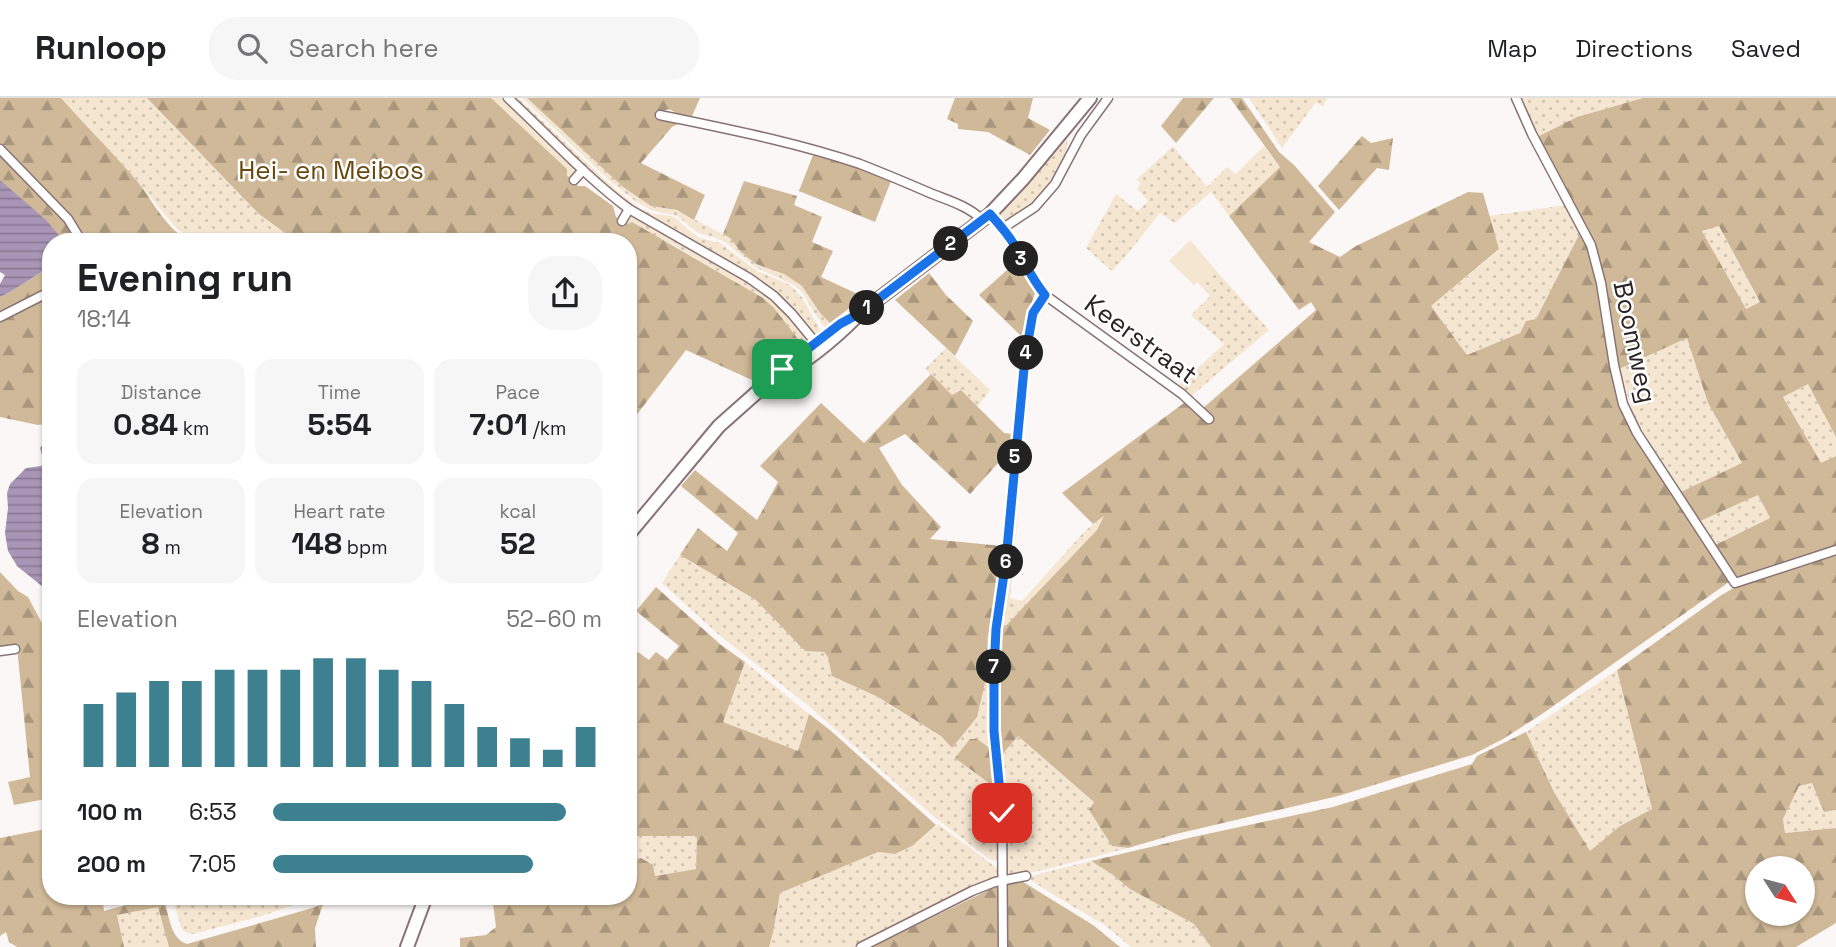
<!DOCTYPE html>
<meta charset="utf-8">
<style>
:root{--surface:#fff;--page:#f6f6f6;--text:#202124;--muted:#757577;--line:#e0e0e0;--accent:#3d8190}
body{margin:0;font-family:"Space Grotesk",sans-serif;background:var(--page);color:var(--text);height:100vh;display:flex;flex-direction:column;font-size:26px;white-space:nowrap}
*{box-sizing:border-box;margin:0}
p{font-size:23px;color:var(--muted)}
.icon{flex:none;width:38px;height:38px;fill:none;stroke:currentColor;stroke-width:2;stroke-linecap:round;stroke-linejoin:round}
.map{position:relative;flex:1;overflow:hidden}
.sheet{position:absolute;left:42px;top:135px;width:595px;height:672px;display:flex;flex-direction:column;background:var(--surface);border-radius:28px;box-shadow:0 2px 5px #0004}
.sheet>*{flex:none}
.needle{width:46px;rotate:126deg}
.tools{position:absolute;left:1745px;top:758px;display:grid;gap:14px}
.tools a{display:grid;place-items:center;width:70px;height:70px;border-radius:50%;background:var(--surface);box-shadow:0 2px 5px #0004;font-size:35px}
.pin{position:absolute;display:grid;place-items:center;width:60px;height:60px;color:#fff;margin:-30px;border-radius:14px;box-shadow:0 4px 10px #0006}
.km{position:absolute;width:35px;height:35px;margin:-18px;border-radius:50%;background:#222;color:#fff;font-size:19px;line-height:35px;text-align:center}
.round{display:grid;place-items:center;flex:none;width:74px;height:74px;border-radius:28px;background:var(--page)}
.headline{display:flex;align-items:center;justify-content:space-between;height:119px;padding:0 35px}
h1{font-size:38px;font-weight:700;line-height:52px}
.metrics{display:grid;grid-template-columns:repeat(3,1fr);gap:10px;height:119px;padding:7px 35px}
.metrics div{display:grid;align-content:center;border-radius:18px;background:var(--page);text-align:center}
.metrics b{font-size:30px;font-weight:700}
.metrics small{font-size:19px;font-weight:400}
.metrics p{font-size:19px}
.chart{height:196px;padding:14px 35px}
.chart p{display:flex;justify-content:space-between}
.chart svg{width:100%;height:126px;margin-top:7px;stroke:var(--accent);stroke-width:6}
ul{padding:0 35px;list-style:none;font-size:23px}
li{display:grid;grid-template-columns:112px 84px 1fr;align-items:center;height:52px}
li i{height:18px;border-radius:9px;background:var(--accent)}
header{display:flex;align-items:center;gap:42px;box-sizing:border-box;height:98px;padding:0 35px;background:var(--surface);border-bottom:2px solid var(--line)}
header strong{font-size:33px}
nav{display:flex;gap:38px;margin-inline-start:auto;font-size:24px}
.search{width:490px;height:63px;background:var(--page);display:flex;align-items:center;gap:18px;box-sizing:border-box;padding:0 24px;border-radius:28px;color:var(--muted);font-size:26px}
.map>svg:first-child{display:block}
.grass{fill:url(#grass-dots)}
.forest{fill:url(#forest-firs);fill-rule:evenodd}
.pitch{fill:#f5e6d1}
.water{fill:url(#water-rules)}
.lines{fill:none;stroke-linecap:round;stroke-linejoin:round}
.street-casing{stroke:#897374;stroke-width:11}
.secondary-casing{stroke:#897374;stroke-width:16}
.street{stroke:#fff;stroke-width:8}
.secondary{stroke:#fff;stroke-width:12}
.route-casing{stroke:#fff;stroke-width:14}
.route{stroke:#1a73e8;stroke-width:9}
.labels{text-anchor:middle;stroke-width:5;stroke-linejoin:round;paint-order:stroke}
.park-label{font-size:26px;fill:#67470d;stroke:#fff}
.street-label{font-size:26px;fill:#2c2324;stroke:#fff}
</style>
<header>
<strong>Runloop</strong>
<div class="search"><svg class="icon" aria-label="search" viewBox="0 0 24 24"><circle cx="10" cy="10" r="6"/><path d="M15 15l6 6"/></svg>Search here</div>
<nav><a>Map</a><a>Directions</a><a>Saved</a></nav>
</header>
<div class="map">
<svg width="1836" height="849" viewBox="0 0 1836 849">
<defs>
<pattern id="grass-dots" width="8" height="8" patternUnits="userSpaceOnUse" patternTransform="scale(1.75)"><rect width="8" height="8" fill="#f5e6d1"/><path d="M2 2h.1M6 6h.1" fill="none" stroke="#d2c5b3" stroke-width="1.8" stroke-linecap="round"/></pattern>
<pattern id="forest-firs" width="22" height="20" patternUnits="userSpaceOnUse" patternTransform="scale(1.75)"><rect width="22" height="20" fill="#d0b998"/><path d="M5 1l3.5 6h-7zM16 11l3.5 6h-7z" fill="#a9967c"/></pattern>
<pattern id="water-rules" width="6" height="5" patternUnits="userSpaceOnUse" patternTransform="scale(1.75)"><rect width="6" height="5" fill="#a996b7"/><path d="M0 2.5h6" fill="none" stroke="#8a7a95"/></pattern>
</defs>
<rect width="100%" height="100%" fill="#fcf7f7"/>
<!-- grass -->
<g class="grass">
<polygon points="61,0 147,0 259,116 296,143 195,143 176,130 134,79"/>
<polygon points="491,0 503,0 573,66 576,73 572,80 567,78 567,71"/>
<polygon points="513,0 518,0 614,90 639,110 653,116 672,118 677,121 692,135 700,140 720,145 757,173 790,187 801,198 821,233 818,236 810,233 793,212 618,99"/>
<polygon points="522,0 527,0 623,89 651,108 677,112 730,140 741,154 756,166 784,176 802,188 820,215 830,225 824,229 813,213 804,197 796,188 755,169 726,145 716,140 698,135 677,118 651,112 635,103 609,82"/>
<polygon points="1249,0 1327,0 1323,9 1316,4 1282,50"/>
<polygon points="1522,0 1643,0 1577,19 1537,39"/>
<path d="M1065 36C1074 53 1053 88 1040 101 1030 111 1015 118 1003 126L998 119 997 116Z"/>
<polygon points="1173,48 1207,89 1227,69 1236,76 1264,48 1280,69 1229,118 1211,94 1175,125 1160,115 1125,159 1112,173 1086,150 1116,96 1138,113 1148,103 1137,91 1141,85 1136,82"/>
<polygon points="1566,107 1580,135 1536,221 1526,223 1520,235 1467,257 1431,208 1499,152 1488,118"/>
<path d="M631 119H638C670 138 806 207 805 245L796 252 798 241 763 200 672 146 627 127 625 124Z"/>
<polygon points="1719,128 1760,205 1745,211 1702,132"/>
<polygon points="1213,169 1269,232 1190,299 1179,287 1224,246 1191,217 1210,198 1197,184"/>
<polygon points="1687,239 1708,305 1742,366 1681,394 1635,320 1619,271"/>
<polygon points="946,250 990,292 978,308 961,292 952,297 925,271"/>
<polygon points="1808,285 1836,339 1836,358 1821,366 1783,299"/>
<polygon points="1758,397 1770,420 1714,447 1698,424"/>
<polygon points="1106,416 1097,432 998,536 1013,417 1018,417 1010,500 1022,503 1085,433"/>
<polygon points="680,457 756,502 805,553 824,554 828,559 833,578 878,599 942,638 952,650 986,581 988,536 995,521 1000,760 995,763 989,761 933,718 811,610 718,536 662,485"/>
<polygon points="745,564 809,616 798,653 722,624"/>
<polygon points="1617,572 1652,711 1620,728 1590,753 1554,694 1526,634"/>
<polygon points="1018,638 1094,704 1112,748 1128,750 1039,773 1005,778 999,657 1002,658"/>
<polygon points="1813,685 1824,714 1836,712 1836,730 1785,735 1783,721 1799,687"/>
<polygon points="938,726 998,771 1000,775 999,780 965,794 854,849 769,849 773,835 780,795 878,754 896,756 912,748"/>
<polygon points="628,738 697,738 696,771 654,778 641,760 628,761"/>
<polygon points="1091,763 1113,777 1130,791 1194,826 1211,849 1131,849 1106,828 1052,796 1028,780 1038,776"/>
<polygon points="172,798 209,798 211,800 218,798 318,798 262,818 193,836 187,835 182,832"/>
<polygon points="159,808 169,849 124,849 117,817"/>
</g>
<!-- forest -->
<g class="forest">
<path d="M0 0H61C84 26 109 51 132 77 153 101 160 124 188 143H61L62 141 0 82Z"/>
<polygon points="147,0 491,0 567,71 567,78 572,80 578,88 585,88 613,108 616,119 627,126 632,124 763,200 774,210 798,241 796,252 754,283 686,252 632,323 628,321 628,144 296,143 259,116"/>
<path d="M527 0H700L692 18 677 17C668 7 667 14 658 14L656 20 678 26 672 29 641 65 705 97 694 122 677 112 651 108 623 89Z"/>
<polygon points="955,0 1033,0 1028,20 1050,32 1030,57 988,34 958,31 958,26 947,21"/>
<polygon points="1183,0 1214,0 1176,45 1161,28"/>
<path d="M1230 0H1242L1279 54 1294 67 1335 114 1309 144 1340 159 1356 148 1468 94 1483 95 1499 151 1431 208 1467 257 1520 235 1526 223 1536 221 1580 135C1603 177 1603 228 1612 274 1614 285 1617 296 1620 306L1730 482 1729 484 1542 616 1503 641 1472 657 1338 698 1176 736 1128 750 1112 748 1089 712 1094 704 1018 638 1001 658 999 657 997 622 998 536 1097 432 1104 418 1093 426 1062 395 1184 305 1205 323 1211 318 1202 311 1316 212 1311 204 1299 212 1229 118 1280 69Z"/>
<path d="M1643 0H1836V339L1808 286 1783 299 1821 365 1836 358V448L1741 480 1732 475 1713 448 1770 420 1758 397 1698 424 1681 399V394L1742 365 1708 305 1687 240 1619 271 1598 156 1572 101 1537 39 1577 19ZM1719 128 1760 204 1746 211 1702 133Z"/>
<polygon points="1362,38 1371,45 1393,40 1389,72 1377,70 1339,112 1318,88"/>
<polygon points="813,57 856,68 891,83 875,124 799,93"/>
<polygon points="744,83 797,98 794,107 822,119 812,144 833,153 821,179 864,199 830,225 820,215 802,188 784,176 756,166 741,154 730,140 723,136"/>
<polygon points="1015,165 1035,195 1021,238 979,197"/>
<polygon points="51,168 51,325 38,327 0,319 0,199 10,194"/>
<polygon points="929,175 946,197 973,223 955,258 895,202"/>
<polygon points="931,276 952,297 961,292 1004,335 1012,336 1010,352 970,396 905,336 879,350 902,387 941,429 930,441 1002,448 1001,477 995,521 988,536 986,581 977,619 952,650 941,638 878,599 832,578 828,559 824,554 805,553 756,502 680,457 698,430 727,453 738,435 681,388 695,372 757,422 778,384 760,368 821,305 864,345"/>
<path d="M1836 455V712L1824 714 1812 685 1799 688 1783 721 1785 735 1836 730V825L1796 849H1211L1194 826 1130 791 1113 777 1091 763 1193 739 1333 709 1472 666 1477 658 1526 634 1554 694 1590 753 1620 728 1652 711 1617 572 1720 498 1737 488ZM1757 770H1802V816H1757Z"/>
<polygon points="0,474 18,493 28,499 51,542 51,700 14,707 8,684 30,679 17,549 0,551"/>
<polygon points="656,489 721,547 745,564 723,624 798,653 809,616 830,632 936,727 912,748 895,756 878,754 780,795 773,835 769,849 460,849 460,840 486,837 496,829 492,798 628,798 628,761 641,760 653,767 655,778 696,771 697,738 628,738 628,718 634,718 634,704 628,704 628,568 638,554 649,562 656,554 667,562 679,548 636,513"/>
<polygon points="970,641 977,641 991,651 993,688 955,660"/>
<path d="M51 730V798H128L103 805 104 813 155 799 162 800 165 804C169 819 171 841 187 846L309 811 323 806 315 830 316 849H169L158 809 117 817 124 849H17L9 844 6 834 0 838V740Z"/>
<polygon points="1020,782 1093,827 1120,849 871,849 995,789"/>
</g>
<!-- pitch -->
<polygon class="pitch" points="1190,142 1213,169 1194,187 1169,163"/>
<!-- water -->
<g class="water">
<polygon points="0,82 46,122 62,141 61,143 51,144 51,168 10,194 0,199 0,186 5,177 0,174"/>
<polygon points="51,339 51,491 43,489 17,468 8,453 5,435 8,410 7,395 10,386 26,370 41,368 44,364 40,350 47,340"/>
</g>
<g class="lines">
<defs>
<g id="street">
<path d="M508 0C548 37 585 78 629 111L749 180 774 198 792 216 820 250"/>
<polyline points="1516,0 1532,36 1591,147 1601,185 1614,267 1623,306 1637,335 1735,485 1836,452"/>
<path d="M660 17C727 31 795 44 860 66 883 75 907 85 930 95 947 102 969 108 982 122"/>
<polyline points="0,51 68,121 82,144"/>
<polyline points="574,82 583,72"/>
<path d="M990 116C999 126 1008 136 1015 148 1025 166 1031 181 1045 197L1182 296 1209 321"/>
<polyline points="622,123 629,111"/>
<polyline points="1003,130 1035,109 1055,86 1081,37 1108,0"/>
<polyline points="0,219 51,193"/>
<polyline points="0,553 15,551"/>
<polyline points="861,849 972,793 995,784 1026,778"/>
<polyline points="1003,849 1002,715 994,633 994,573 996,531 1006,462 1025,259 1033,215 1045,197"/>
</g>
<g id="secondary">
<path d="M769 285C802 267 834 242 860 215L990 116 1023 81 1090 0"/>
<polyline points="628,437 719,328 773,280"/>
<polyline points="407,849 426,798"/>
</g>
</defs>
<!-- street casing -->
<use href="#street" class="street-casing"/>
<!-- secondary casing -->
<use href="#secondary" class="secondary-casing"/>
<!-- street -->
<use href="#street" class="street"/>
<!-- secondary -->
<use href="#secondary" class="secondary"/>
</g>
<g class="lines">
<defs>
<path id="route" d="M782 271 840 226 860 215 990 116C999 126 1008 136 1015 148 1025 165 1032 181 1045 197L1033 215 1025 260 1006 462 996 531 994 573V633L1002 715"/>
</defs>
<!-- route casing -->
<use href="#route" class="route-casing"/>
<!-- route -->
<use href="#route" class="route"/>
</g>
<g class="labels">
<!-- park labels -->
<g class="park-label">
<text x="331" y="81">Hei- en Meibos</text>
</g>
<!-- street labels -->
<g class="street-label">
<text transform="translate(1141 241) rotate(36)" y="9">Keerstraat</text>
<text transform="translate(1635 244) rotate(78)" y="9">Boomweg</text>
</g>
</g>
</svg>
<div class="tools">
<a><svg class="needle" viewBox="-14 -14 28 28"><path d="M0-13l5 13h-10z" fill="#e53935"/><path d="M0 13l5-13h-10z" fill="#757577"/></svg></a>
</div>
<div class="pin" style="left:782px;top:271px;background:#1e9e55"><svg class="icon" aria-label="arrive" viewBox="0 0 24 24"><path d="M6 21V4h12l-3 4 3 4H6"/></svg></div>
<div class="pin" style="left:1002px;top:715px;background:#d93025"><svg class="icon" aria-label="check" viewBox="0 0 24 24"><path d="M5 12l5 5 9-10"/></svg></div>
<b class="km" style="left:867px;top:210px">1</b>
<b class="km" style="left:951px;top:146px">2</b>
<b class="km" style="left:1021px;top:161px">3</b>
<b class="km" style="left:1026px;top:255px">4</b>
<b class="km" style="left:1015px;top:359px">5</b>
<b class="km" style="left:1006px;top:464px">6</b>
<b class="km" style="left:994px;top:569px">7</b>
<section class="sheet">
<div class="headline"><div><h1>Evening run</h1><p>18:14</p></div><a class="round"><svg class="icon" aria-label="share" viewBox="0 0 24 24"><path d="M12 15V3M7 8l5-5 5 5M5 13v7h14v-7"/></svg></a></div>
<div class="metrics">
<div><p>Distance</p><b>0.84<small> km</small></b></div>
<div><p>Time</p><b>5:54</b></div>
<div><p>Pace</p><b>7:01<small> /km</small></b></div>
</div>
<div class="metrics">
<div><p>Elevation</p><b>8<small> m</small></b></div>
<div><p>Heart rate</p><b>148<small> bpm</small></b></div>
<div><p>kcal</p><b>52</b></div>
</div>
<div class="chart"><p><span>Elevation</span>52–60 m</p>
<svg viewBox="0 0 160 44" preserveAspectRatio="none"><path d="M5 44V22M15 44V18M25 44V14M35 44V14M45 44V10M55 44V10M65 44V10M75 44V6M85 44V6M95 44V10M105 44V14M115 44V22M125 44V30M135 44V34M145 44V38M155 44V30"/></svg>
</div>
<ul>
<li><b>100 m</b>6:53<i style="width:89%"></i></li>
<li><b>200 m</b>7:05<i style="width:79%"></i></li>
</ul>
</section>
</div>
